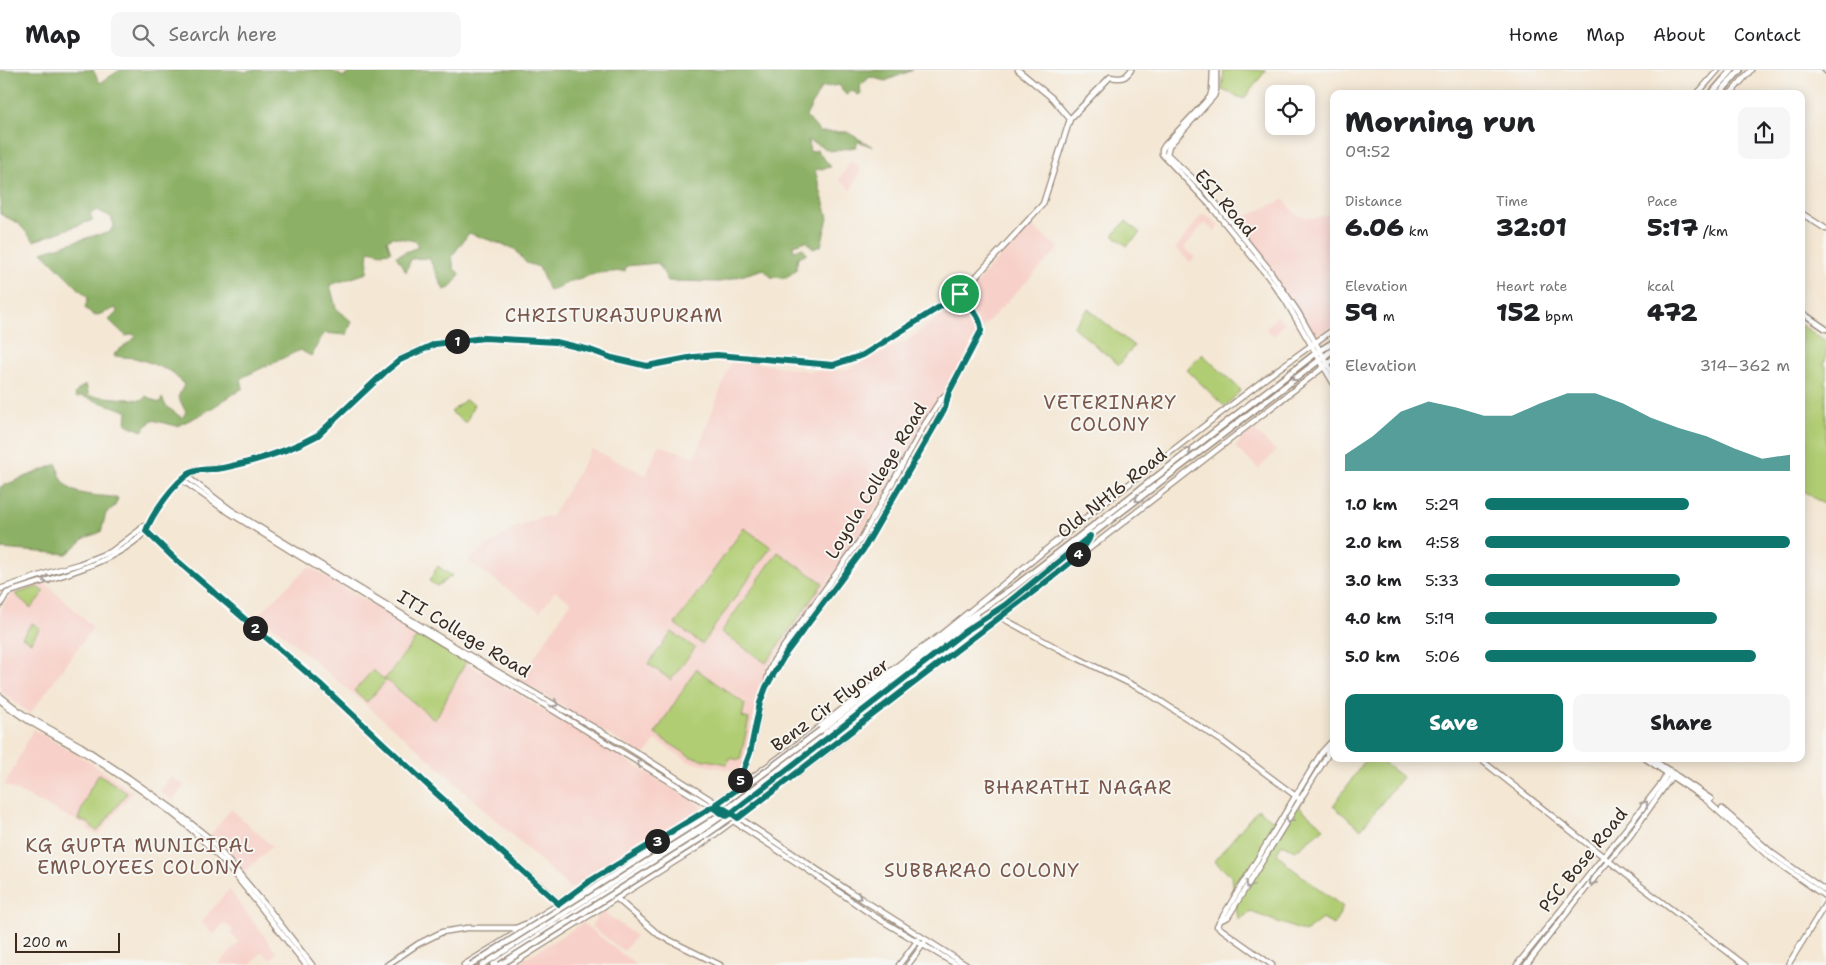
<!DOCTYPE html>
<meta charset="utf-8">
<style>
:root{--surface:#fff;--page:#f6f6f6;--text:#202124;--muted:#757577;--line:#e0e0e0;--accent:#0f766e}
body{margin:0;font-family:"Shantell Sans",sans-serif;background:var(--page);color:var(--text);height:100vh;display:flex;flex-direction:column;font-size:19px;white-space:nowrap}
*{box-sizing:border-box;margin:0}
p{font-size:16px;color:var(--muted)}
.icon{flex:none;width:28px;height:28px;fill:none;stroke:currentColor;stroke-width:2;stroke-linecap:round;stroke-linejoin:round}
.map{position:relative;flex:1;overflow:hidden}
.details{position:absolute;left:1330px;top:20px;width:475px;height:672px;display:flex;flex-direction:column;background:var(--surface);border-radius:10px;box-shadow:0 2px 12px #0003}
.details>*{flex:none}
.buttons{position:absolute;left:1265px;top:15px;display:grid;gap:10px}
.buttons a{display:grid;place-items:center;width:50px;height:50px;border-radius:10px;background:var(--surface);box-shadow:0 2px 12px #0003;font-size:25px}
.scale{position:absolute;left:15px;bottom:12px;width:105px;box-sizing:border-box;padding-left:5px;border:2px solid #3b2a1e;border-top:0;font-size:14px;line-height:18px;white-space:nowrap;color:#3b2a1e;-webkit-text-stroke:4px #f6f6f2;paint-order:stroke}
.pin{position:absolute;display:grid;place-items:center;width:42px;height:42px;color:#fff;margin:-21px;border:2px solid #fff;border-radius:50%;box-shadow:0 1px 5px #0007}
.km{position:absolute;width:25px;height:25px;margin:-12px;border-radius:50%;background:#222;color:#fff;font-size:14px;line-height:25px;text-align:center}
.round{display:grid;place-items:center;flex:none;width:52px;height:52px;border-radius:10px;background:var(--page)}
.head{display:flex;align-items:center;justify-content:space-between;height:85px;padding:0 15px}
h1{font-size:28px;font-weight:800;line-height:38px}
.metrics{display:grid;grid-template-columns:repeat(3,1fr);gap:8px;height:85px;padding:5px 15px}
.metrics div{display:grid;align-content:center}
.metrics b{font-size:25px;font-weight:800}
.metrics small{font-size:14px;font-weight:400}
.metrics p{font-size:14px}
.chart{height:140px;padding:10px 15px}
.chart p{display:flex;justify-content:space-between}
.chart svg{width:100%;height:90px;margin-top:5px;fill:var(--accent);opacity:.7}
.action{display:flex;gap:10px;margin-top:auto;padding:10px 15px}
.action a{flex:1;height:58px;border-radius:10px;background:var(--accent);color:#fff;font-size:20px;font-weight:800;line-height:58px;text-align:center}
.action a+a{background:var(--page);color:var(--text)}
ul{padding:0 15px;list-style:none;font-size:16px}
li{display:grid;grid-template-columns:80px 60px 1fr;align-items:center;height:38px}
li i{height:12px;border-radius:6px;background:var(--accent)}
header{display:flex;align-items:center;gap:30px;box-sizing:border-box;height:70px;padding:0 25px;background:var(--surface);border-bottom:1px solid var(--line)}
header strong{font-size:24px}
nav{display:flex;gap:28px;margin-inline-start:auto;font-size:18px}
.search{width:350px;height:45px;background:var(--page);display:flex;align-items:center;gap:12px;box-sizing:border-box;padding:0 18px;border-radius:10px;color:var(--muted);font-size:19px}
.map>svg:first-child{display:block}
.built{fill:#f7d1c9}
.green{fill:#b1cd73;stroke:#767c48}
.forest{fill:#8cb065;stroke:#646d42}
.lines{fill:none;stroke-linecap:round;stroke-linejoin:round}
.minor-casing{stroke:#988879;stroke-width:7}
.major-casing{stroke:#988879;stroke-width:8}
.minor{stroke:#fff;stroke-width:4.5}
.major{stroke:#fff;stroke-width:5}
.major-bridge-casing{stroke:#988879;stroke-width:8;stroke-linecap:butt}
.major-bridge{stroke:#fff;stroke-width:5}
.oneway{stroke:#a79f9a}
.route-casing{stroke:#fff;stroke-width:10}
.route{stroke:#0f766e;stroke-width:6}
.labels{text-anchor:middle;stroke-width:4;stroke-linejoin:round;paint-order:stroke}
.street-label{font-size:18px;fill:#3b2a1e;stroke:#f6f6f2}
.neighbourhood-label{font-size:19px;letter-spacing:1px;fill:#795649;stroke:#f6f6f2}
</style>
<header>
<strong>Map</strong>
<div class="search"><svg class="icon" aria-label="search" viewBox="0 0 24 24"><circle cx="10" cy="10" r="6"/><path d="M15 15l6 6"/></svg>Search here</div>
<nav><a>Home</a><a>Map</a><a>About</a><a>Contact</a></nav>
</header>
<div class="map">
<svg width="1826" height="895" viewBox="0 0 1826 895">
<rect width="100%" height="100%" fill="#f6f6f2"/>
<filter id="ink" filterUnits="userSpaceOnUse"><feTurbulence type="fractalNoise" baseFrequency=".02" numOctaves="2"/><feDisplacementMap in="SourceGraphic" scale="10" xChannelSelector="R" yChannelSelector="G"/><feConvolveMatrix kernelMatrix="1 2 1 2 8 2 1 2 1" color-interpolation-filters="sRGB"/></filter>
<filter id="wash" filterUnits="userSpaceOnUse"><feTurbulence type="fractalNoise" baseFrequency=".0096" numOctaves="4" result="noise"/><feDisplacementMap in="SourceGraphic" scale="20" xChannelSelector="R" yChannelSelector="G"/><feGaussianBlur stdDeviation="1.12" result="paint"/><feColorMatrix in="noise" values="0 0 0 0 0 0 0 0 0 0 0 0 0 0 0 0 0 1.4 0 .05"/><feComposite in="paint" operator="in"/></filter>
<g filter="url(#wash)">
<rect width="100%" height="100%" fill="#f4e7d4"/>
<!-- built -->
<g class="built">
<polygon points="851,90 859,96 860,102 850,121 848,116 839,110"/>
<polygon points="1284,129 1295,144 1314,149 1334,142 1334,255 1314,267 1280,218 1229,154"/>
<polygon points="1203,143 1219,155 1215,161 1204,153 1184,178 1195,187 1191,192 1175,179"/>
<polygon points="1029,154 1059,178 977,263 962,292 857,470 769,595 740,702 689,692 656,670 644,686 519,610 571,532 555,521 540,542 468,491 512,459 543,447 552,446 592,379 646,405 659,375 695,387 732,289 808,301 846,300 906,271 959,233"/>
<polygon points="1277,246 1285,253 1274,266 1266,259"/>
<polygon points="1252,358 1276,381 1259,399 1235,377"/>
<polygon points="309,496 419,564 703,737 571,819 419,680 259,544"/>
<polygon points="44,512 93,557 30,644 0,621 0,540 10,525"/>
<polygon points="33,659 85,689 133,722 98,765 88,760 87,756 5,715"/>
<polygon points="171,706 184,716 173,731 160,721"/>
<polygon points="231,739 272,776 242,805 210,765"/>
<polygon points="229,819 277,883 270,889 262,882 250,895 218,895 239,872 231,864 233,860 224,853 213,865 201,852"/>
<polygon points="602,841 636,866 624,881 591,856"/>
<polygon points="583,853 636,895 515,895"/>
</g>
<!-- green -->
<g class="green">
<polygon points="1224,0 1266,0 1244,29 1222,20"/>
<polygon points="1126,151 1140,163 1127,176 1113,165"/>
<polygon points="1088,239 1134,276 1119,295 1073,257"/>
<polygon points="1801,255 1826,271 1826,288 1823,294 1826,296 1826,436 1801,419"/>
<polygon points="1202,284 1241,320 1225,337 1187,300"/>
<polygon points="465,330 474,334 466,353 451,342"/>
<polygon points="744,458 771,477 702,574 675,554"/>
<polygon points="778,482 823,513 766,593 721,562"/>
<polygon points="438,496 452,506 437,516 429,511"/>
<polygon points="37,517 44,522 31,538 15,524"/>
<polygon points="32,553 40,558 31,572 22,567"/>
<polygon points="672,562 695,578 671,610 648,594"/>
<polygon points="419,564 466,592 435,650 385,609"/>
<polygon points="696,599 745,634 742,647 749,649 740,690 729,688 727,694 691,687 655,664"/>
<polygon points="373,600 386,611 367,632 354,621"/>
<polygon points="1366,689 1379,689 1402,707 1361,759 1333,736"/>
<polygon points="99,704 127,723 97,762 88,753 78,749 90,719"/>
<polygon points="1291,730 1324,758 1295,781 1282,774 1277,783 1289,796 1343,837 1334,855 1322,849 1305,862 1251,842 1238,850 1232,807 1214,791 1258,739 1276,753"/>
</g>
<!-- forest -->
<g class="forest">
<polygon points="0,0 93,0 100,13 120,0 237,0 246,2 249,0 330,0 344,7 352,0 913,0 885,11 870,7 860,16 861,23 859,25 852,21 846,25 839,15 821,18 806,46 820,62 847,62 873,77 858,71 856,77 830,81 808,70 810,82 817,80 831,97 815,100 828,148 821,176 813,179 807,171 793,175 794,181 803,178 807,184 798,187 796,200 786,208 771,207 764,199 720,212 668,211 658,193 626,196 625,201 598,203 574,210 549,221 539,197 526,193 515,179 469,163 452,186 454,199 460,204 450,218 444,220 429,188 411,189 406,202 396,186 418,177 416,171 393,167 387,170 391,182 381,183 369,180 367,203 330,215 336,238 352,252 346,265 324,263 311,286 300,280 241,308 243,318 204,343 177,356 152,350 142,361 126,354 127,341 81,326 77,328 75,324 80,318 86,315 89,326 143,330 146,326 159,333 162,328 166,336 182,348 186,342 178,327 184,315 172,302 148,292 135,288 114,286 115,283 136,267 133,264 126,266 109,250 117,242 116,238 95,246 85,238 88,228 42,182 96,165 109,163 114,155 111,147 97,140 90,144 93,150 34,171 18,153 0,144"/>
<path d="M57 394C63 430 90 423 118 428L115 436 106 443 101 462 85 468 67 484 0 479V417Z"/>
</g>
</g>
<g filter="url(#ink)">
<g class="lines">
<defs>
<g id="minor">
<polyline points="1018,0 1052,28 1070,49"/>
<polyline points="1213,0 1212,19 1210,27 1165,75 1162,80 1162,84 1210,135 1266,204 1285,230 1334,314"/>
<polyline points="1216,0 1216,20 1214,26 1169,76 1167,84 1206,121 1268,198 1298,242 1334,305"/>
<polyline points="1825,0 1826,1"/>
<polyline points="1697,24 1718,0"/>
<polyline points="1730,24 1751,0"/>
<polyline points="1801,143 1826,159"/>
<polyline points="1801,242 1826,259"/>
<polyline points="142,457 174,488 320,614 435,722 554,828 566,842"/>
<path d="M1077 488C1079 479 1088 475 1090 466"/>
<polyline points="0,519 51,502 79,494 112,481 145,456"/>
<path d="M7 523C49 508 111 496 144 463 150 456 153 444 159 436 165 427 174 419 182 410L219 436 291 481 712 737 802 796 869 843 957 895"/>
<polyline points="0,535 7,523"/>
<polyline points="1000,547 1059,579 1145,621 1225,673 1301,730"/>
<polyline points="766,616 769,602 774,590 861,469 925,354 941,329 949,322"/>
<polyline points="0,626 23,644 81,676 129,708 173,739 209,768 267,837 312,895"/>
<path d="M0 630C26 652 52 664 80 680 110 698 140 719 168 740 224 782 262 841 306 895"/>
<polyline points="1480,689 1638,814 1745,895"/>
<polyline points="1646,689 1705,729 1768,786 1826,827"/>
<polyline points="1652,689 1711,729"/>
<path d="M737 718 751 683 761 633 766 617 786 583 863 480 945 338 949 322 981 261C982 247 968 235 960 224"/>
<polyline points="1722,739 1772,783 1826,821"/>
<polyline points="738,747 834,676 864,651 1041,516 1334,289"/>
<polyline points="615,827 659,865 720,895"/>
<polyline points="1221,850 1228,847 1327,686 1328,677"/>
<polyline points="387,895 418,874 442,862 467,858 516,858 530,852 559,834 590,811 712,737 804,669 906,589 939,566 1084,449 1270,305 1334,259"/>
<polyline points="464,895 514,864 516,858"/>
<polyline points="510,895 698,777 733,751"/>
<polyline points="899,895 918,870"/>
<polyline points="908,895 925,872"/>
<path d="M966 895 849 821 738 747 626 676 467 584 231 440 186 406C196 398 214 400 227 397 258 389 289 381 318 365L400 289 435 274 483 268 556 272 590 280 612 288 647 296 694 287 717 285 833 295 863 285 960 224 1043 134 1070 49 1110 7C1121 9 1125 9 1131 0"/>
<polyline points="1272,895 1217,856 1322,682 1334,669"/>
<polyline points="1517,895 1633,750 1662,713 1669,700"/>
<polyline points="1526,895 1595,807 1630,766 1674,703"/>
<polyline points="1788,895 1826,833"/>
</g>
<g id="major">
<polyline points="1711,24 1732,0"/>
<polyline points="1719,24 1740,0"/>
<polyline points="182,410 186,406"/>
<polyline points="821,660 954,558 1014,517 1316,283 1334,272"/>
<polyline points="750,734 969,566 1070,481 1334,279"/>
<polyline points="482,895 721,744 977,546"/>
<polyline points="493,895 726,746 984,549"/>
</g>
</defs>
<!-- minor casing -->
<use href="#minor" class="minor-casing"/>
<!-- major casing -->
<use href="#major" class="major-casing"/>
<!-- minor -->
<use href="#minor" class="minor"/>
<!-- major -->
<use href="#major" class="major"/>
<defs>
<g id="major-bridge">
<polyline points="471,895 704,748 821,660"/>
<polyline points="500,895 700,769 750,734"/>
</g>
</defs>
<!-- major-bridge casing -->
<use href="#major-bridge" class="major-bridge-casing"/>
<!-- major-bridge -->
<use href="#major-bridge" class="major-bridge"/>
</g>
<!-- one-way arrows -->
<defs><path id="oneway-chevron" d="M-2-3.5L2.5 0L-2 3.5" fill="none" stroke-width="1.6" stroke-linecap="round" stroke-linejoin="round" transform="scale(1.25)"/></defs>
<g class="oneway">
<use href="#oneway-chevron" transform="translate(1295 308) rotate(142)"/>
<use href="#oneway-chevron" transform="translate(1188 381) rotate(-38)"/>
<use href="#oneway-chevron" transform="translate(1138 429) rotate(143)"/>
<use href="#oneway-chevron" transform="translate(46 510) rotate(162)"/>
<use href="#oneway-chevron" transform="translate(555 634) rotate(30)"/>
<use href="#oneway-chevron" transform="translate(640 693) rotate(-149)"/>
<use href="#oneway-chevron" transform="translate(1645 734) rotate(-52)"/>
<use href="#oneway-chevron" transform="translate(1289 750) rotate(121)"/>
<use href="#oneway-chevron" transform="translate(1592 812) rotate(129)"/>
<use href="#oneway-chevron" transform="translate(1249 815) rotate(122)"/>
<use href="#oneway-chevron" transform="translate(858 827) rotate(31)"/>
</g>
</g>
<g class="lines" filter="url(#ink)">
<defs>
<path id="route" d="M960 224 863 285 833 295 717 285 694 287 647 296 612 288 590 280 556 272 484 268 435 274 400 290 385 302 318 365C289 381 256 391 223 398 213 400 198 398 190 403 174 413 152 444 146 461L174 488 320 614 435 722 559 834 590 811 712 737 726 746 731 743 738 748C806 696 873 644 941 592 986 557 1032 524 1076 488 1079 479 1088 475 1090 466L1005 535 964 562 731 743 716 734 736 720 750 683 760 633 766 617 786 583 863 480 945 338 949 322 981 261C982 247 968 235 960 224"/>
</defs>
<!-- route casing -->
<use href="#route" class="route-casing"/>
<!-- route -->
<use href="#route" class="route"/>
</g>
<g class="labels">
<!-- street labels -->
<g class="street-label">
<text transform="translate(1225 133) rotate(49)" y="6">ESI Road</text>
<text transform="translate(876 411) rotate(-59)" y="6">Loyola College Road</text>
<text transform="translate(1112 423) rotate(-38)" y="6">Old NH16 Road</text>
<text transform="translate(464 564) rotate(31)" y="6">ITI College Road</text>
<text transform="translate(830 635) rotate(-37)" y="6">Benz Cir Flyover</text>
<text transform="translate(1583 790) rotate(-51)" y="6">PSC Bose Road</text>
</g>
<!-- neighbourhood labels -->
<g class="neighbourhood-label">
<text x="614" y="252">CHRISTURAJUPURAM</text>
<text x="1110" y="339">VETERINARY<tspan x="1110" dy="22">COLONY</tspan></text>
<text x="1078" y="724">BHARATHI NAGAR</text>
<text x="140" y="782">KG GUPTA MUNICIPAL<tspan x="140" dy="22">EMPLOYEES COLONY</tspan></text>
<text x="982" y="807">SUBBARAO COLONY</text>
</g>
</g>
</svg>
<div class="buttons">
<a><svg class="icon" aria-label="locate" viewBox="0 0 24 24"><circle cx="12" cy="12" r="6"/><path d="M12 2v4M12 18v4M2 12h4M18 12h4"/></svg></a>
</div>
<div class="scale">200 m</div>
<div class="pin" style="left:960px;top:224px;background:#1e9e55"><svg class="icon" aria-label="arrive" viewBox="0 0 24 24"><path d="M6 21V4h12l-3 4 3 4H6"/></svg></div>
<b class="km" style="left:457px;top:271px">1</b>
<b class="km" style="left:255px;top:558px">2</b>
<b class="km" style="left:657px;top:771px">3</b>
<b class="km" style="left:1078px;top:484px">4</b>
<b class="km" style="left:740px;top:710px">5</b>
<section class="details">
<div class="head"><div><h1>Morning run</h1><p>09:52</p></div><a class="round"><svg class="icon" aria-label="share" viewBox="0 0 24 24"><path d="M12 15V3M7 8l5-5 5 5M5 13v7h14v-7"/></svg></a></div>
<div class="metrics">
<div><p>Distance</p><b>6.06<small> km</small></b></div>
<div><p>Time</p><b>32:01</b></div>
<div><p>Pace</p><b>5:17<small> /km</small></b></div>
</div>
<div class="metrics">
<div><p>Elevation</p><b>59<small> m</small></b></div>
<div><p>Heart rate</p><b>152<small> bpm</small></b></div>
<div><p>kcal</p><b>472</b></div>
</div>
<div class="chart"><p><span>Elevation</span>314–362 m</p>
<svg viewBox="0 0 160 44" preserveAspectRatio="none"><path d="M0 44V36L10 27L20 15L30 10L40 13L50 17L60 17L70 11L80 6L90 6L100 11L110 18L120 23L130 27L140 33L150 38L160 36V44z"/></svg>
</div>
<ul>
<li><b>1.0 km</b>5:29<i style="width:67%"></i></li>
<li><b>2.0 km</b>4:58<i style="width:100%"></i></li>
<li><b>3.0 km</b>5:33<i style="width:64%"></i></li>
<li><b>4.0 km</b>5:19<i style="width:76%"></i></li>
<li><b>5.0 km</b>5:06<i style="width:89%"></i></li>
</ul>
<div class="action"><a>Save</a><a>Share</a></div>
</section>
</div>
